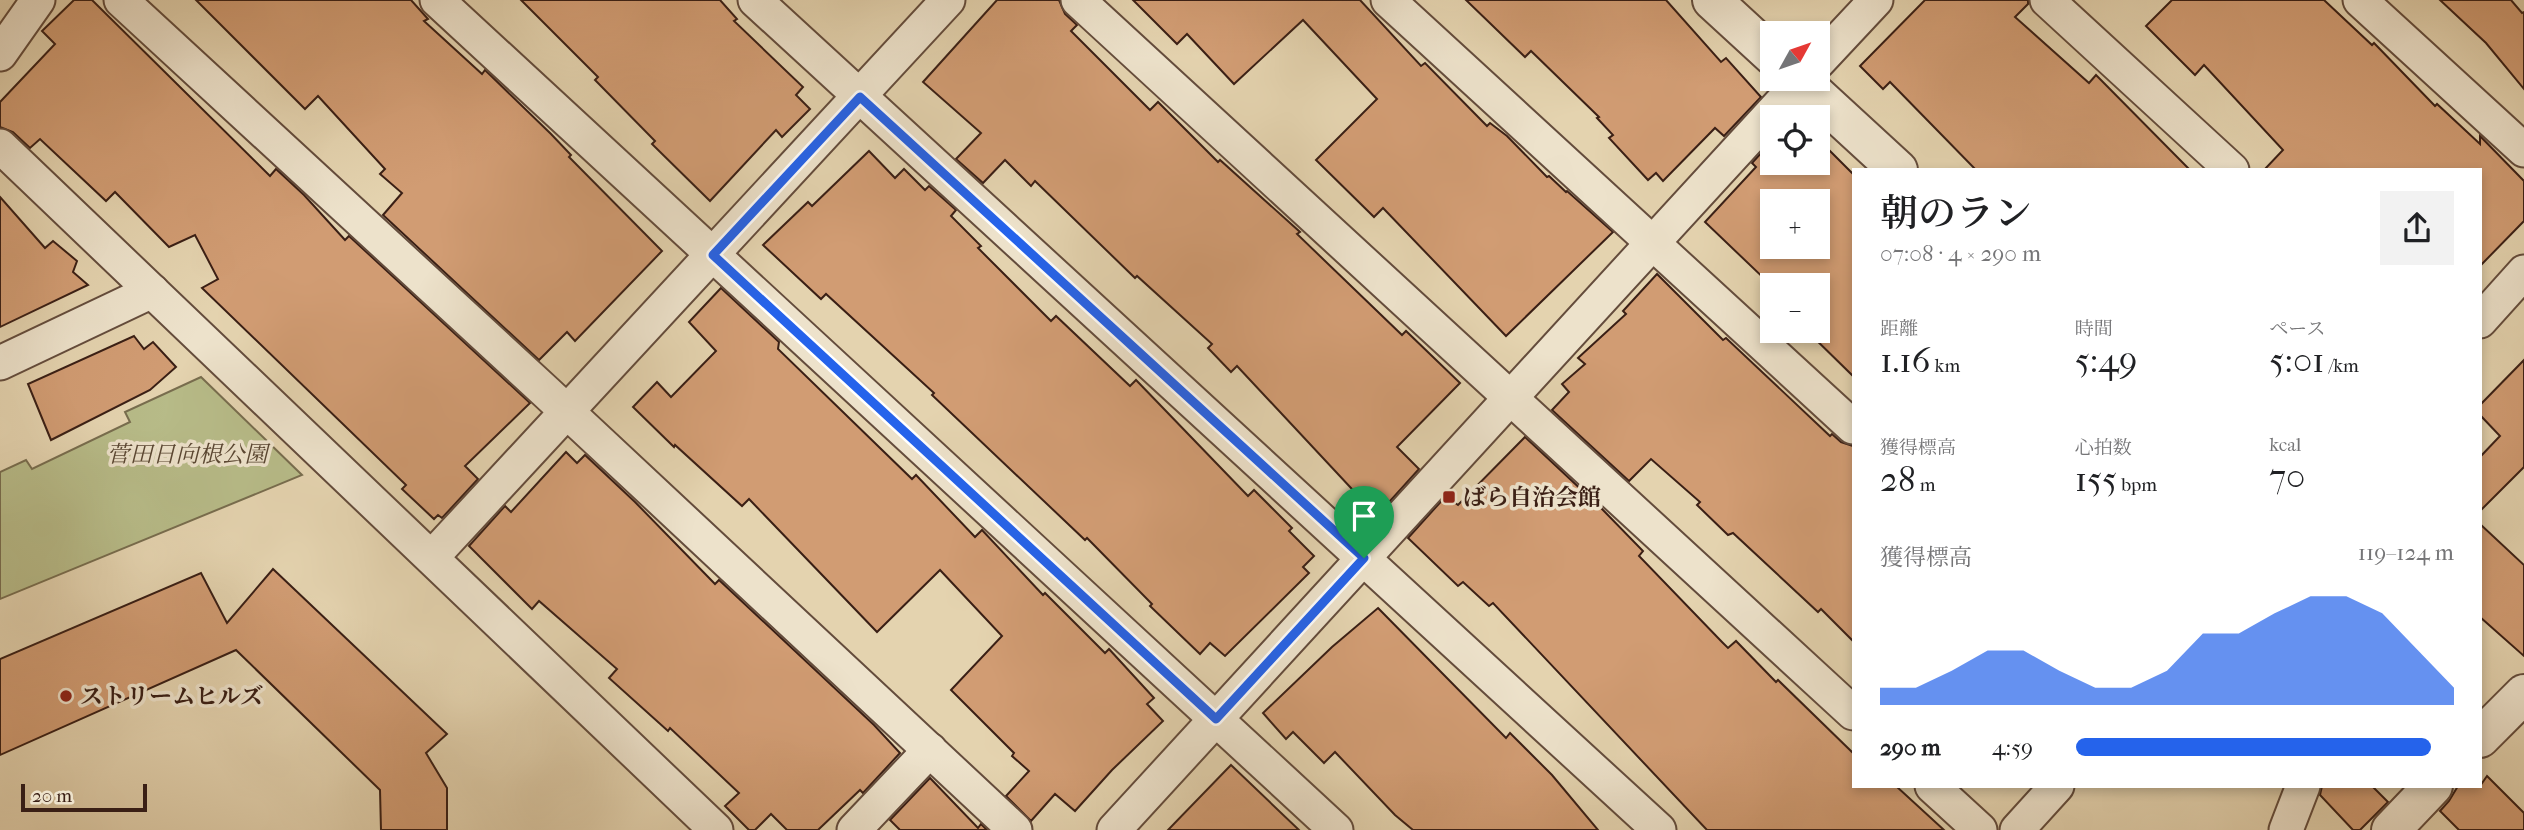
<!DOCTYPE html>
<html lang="ja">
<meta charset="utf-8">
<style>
:root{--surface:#fff;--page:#f2f2f2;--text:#202124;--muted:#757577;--accent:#2563eb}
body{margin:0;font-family:"IM FELL French Canon","Noto Serif JP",serif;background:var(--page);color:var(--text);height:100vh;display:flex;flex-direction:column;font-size:26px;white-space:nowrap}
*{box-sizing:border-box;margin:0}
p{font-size:23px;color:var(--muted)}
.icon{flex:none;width:38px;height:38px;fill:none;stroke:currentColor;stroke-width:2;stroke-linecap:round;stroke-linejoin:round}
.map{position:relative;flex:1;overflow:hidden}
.drawer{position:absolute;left:1852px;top:168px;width:630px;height:620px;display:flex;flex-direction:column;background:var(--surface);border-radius:0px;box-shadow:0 4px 10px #0003}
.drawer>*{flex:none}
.needle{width:46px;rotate:50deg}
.fabs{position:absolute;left:1760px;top:21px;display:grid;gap:14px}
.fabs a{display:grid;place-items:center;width:70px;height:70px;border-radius:0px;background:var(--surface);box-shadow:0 4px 10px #0003;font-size:35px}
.scale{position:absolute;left:21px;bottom:18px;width:126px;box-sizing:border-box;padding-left:7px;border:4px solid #3a1f15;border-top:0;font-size:19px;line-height:24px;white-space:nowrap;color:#3a1f15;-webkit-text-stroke:5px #ede2cb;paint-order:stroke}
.pin{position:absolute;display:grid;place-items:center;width:60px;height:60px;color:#fff;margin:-72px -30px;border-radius:50% 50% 50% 0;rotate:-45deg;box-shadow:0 0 7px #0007}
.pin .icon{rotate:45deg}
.round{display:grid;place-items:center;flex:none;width:74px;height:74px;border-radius:0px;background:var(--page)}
.headline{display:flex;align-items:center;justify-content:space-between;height:119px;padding:0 28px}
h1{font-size:38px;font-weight:600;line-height:52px}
.metrics{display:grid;grid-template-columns:repeat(3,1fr);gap:10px;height:119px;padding:7px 28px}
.metrics div{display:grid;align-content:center}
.metrics b{font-size:35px;font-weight:600}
.metrics small{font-size:19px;font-weight:400}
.metrics p{font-size:19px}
.chart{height:196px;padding:14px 28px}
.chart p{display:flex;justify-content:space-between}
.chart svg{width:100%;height:126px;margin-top:7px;fill:var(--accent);opacity:.7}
ul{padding:0 28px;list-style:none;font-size:23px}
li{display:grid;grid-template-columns:112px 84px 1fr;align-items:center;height:52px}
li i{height:18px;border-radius:9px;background:var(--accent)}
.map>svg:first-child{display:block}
.green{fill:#b7bb88;stroke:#786d4e;stroke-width:2}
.building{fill:#d19c73;stroke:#3a1f15;stroke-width:2;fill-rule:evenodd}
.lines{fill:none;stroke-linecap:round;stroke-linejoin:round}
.minor-casing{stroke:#644c3c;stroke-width:37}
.tertiary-casing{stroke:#644c3c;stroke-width:42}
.minor{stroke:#ede2cb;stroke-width:33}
.tertiary{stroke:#ede2cb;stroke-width:38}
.route-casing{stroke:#fff;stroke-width:14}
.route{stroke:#2563eb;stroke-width:9}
.poi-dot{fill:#8f2418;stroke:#ede2cb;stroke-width:2.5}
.labels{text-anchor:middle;stroke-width:7;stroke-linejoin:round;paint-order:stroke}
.park-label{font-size:23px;font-style:italic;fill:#594632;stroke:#ede2cb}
.poi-label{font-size:23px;font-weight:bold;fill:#3a1f15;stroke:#ede2cb;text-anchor:start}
</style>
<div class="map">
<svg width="2524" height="830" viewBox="0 0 2524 830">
<rect width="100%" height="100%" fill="#e4d3af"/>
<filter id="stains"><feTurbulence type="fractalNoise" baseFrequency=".00286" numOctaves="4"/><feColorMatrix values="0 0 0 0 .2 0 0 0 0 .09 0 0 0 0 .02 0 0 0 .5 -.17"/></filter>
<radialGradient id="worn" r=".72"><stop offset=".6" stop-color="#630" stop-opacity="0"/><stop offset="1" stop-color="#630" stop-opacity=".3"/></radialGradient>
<!-- green -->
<polygon class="green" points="201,377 302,475 0,599 0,472 26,460 32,469 130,422 125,412"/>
<!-- building -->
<g class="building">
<polygon points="74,0 92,0 270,176 276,169 304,195 345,240 349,236 530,403 465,466 478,479 442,518 438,515 434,519 402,489 406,485 202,288 218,279 195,235 169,247 115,192 106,201 40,139 30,148 13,132 0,127 0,102 55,44 42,31"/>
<polygon points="196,0 411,0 428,19 424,21 482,74 485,70 551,134 571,155 569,157 662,251 575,341 567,332 539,360 383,215 402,193 380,174 385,169 318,96 305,109"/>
<polygon points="521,0 720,0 737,19 734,21 803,87 796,95 810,109 782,137 776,130 710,201 652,144 655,141 595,80 598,77"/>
<polygon points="997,0 1059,0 1065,14 1077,25 1071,31 1150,110 1158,102 1218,162 1220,160 1300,232 1297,234 1402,335 1406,331 1460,383 1397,447 1419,469 1381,511 1369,499 1365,503 1237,366 1231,372 1208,348 1212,344 1137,276 1135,278 1035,181 1031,186 1005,160 983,183 956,159 981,133 923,82"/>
<polygon points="1133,0 1360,0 1421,66 1425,63 1487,126 1490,123 1507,136 1547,177 1549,176 1566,192 1567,191 1613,232 1506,336 1383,208 1374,217 1316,160 1377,99 1303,20 1234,84 1187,34 1177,44"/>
<polygon points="1466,0 1666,0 1721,62 1726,58 1761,97 1724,136 1715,128 1663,181 1656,173 1648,180 1609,138 1613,135 1597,118 1599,117 1531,51 1525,57"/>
<polygon points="1925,0 2028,0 2028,4 2015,17 2089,83 2096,75 2190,170 1976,170 1890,82 1883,89 1860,66"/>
<polygon points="2172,0 2324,0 2372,45 2374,43 2435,106 2437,104 2480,144 2480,136 2524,181 2524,221 2480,266 2480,170 2264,170 2283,150 2204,65 2195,75 2146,26"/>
<polygon points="2440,0 2511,0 2522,13 2524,12 2524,89 2486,43"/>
<path d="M1818 139 1853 174V376L1807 331H1818V285H1773V287L1705 222 1756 167 1752 163 1773 140V163H1818ZM1773 201H1818V247H1773Z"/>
<polygon points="869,151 895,178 904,169 925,190 929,186 956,210 951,216 981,246 978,248 1051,321 1056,316 1130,386 1136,380 1248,496 1254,490 1292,528 1289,531 1314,556 1303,567 1309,573 1225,656 1210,643 1200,654 1150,606 1152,604 1087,538 1085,540 932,395 934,393 826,294 821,299 763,245 808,202 812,206"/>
<polygon points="0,197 45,248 53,241 77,261 73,272 88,285 0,327"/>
<polygon points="1657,274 1723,340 1726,338 1830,436 1832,434 1841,442 1853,446 1853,641 1821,609 1818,612 1733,533 1728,535 1697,505 1700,502 1651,459 1629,481 1552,410 1569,392 1562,384 1585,364 1578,358 1626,314 1623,311"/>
<polygon points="721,288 779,342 778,349 912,479 916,475 975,537 982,530 1043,595 1045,593 1105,653 1109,649 1154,698 1147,704 1163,721 1112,770 1075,811 1055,794 1031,821 1006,796 1029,771 1012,756 1014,753 951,690 1002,636 940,570 877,632 749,499 742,506 675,445 674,447 633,407 657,382 671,397 716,351 689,322"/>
<polygon points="134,336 144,349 153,342 176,367 150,390 51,440 28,384"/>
<polygon points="2524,360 2524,467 2480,511 2480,457 2500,436 2480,415 2480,405"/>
<polygon points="1525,437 1602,509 1643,551 1639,556 1722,642 1728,648 1736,641 1776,682 1778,680 1853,753 1853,786 1896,786 1944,830 1707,830 1493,603 1489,606 1463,582 1458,586 1408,538 1446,496 1458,505"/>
<polygon points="566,452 577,463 585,455 635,502 715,584 719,580 874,725 900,753 863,793 860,790 818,830 787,830 771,814 755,830 749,830 725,806 739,793 670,728 668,731 609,678 617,669 539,601 532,609 469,546 505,506 511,512"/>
<polygon points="2480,524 2524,565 2524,656 2480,617"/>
<polygon points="273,569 447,734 426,753 447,788 447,830 381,830 380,790 236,650 0,755 0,659 201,573 227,623"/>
<polygon points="1378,608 1506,738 1510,733 1552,775 1598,830 1413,830 1395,815 1335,752 1324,763 1293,732 1286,739 1263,713 1332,647"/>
<polygon points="1231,765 1299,830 1168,830"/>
<polygon points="2487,776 2524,813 2524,830 2459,830 2440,811 2449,801 2458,786 2480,786"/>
<polygon points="930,778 978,828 981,824 987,830 900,830 890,820"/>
<polygon points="2322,786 2372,786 2388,802 2360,830 2353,830 2320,795"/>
</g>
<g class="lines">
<defs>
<g id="minor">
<polyline points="121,0 546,392 1015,830"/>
<polyline points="437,0 1336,830"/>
<polyline points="755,0 1659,830"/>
<polyline points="1078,0 1853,713"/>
<polyline points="1388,0 1853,427"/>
<polyline points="2047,0 2232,170"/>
<polyline points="2360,0 2524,150"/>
<polyline points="0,54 38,0"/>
<polyline points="1818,62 1876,0"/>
<polyline points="0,146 716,830"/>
<polyline points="2480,321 2524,272"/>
<polyline points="0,363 152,291"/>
<polyline points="432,557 948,0"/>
<polyline points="1932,786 1980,830"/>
<polyline points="854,830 930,750"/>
<polyline points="1114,830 1803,79"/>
<polyline points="2017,830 2057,786"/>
<polyline points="2286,830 2303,786"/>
</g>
<g id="tertiary">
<polyline points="1712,0 1773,56"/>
<polyline points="1799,79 1898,170"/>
<polyline points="2480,738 2524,694"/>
<polyline points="2391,830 2433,786"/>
</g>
</defs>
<!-- minor casing -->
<use href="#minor" class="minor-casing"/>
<!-- tertiary casing -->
<use href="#tertiary" class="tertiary-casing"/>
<!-- minor -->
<use href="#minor" class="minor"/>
<!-- tertiary -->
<use href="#tertiary" class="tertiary"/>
</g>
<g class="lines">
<defs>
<polygon id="route" points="860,97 1364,558 1216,719 713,255"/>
</defs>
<!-- route casing -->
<use href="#route" class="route-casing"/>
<!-- route -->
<use href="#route" class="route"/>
</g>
<!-- markers -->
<g class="poi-dot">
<rect x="1442" y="490" width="14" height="14" rx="3.5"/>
<circle cx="66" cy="696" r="7"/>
</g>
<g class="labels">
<!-- park labels -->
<g class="park-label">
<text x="187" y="462">菅田日向根公園</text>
</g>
<!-- poi labels -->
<g class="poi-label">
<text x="1463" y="505">ばら自治会館</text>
<text x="80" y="704">ストリームヒルズ</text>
</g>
</g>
<rect width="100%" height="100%" filter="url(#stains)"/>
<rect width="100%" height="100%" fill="url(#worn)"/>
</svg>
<div class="fabs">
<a><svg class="needle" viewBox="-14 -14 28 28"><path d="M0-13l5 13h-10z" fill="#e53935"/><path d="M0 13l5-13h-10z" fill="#757577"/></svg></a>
<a><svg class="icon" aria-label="locate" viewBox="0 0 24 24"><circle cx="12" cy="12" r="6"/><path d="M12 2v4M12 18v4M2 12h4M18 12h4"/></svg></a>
<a>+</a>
<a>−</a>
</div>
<div class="scale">20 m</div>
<div class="pin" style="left:1364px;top:558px;background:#1e9e55"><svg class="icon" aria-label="arrive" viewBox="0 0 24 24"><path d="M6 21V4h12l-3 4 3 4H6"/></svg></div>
<section class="drawer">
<div class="headline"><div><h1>朝のラン</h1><p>07:08 · 4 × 290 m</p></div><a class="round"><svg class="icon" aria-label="share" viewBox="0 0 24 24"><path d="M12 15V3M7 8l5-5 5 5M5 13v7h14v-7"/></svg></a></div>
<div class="metrics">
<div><p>距離</p><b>1.16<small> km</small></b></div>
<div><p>時間</p><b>5:49</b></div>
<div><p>ペース</p><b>5:01<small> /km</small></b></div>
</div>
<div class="metrics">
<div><p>獲得標高</p><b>28<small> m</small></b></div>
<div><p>心拍数</p><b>155<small> bpm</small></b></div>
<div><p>kcal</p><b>70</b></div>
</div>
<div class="chart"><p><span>獲得標高</span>119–124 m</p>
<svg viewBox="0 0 160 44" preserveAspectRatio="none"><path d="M0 44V38L10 38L20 32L30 25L40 25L50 32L60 38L70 38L80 32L90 19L100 19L110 12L120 6L130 6L140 12L150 25L160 38V44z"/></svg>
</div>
<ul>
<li><b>290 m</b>4:59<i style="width:94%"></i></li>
</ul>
</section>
</div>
